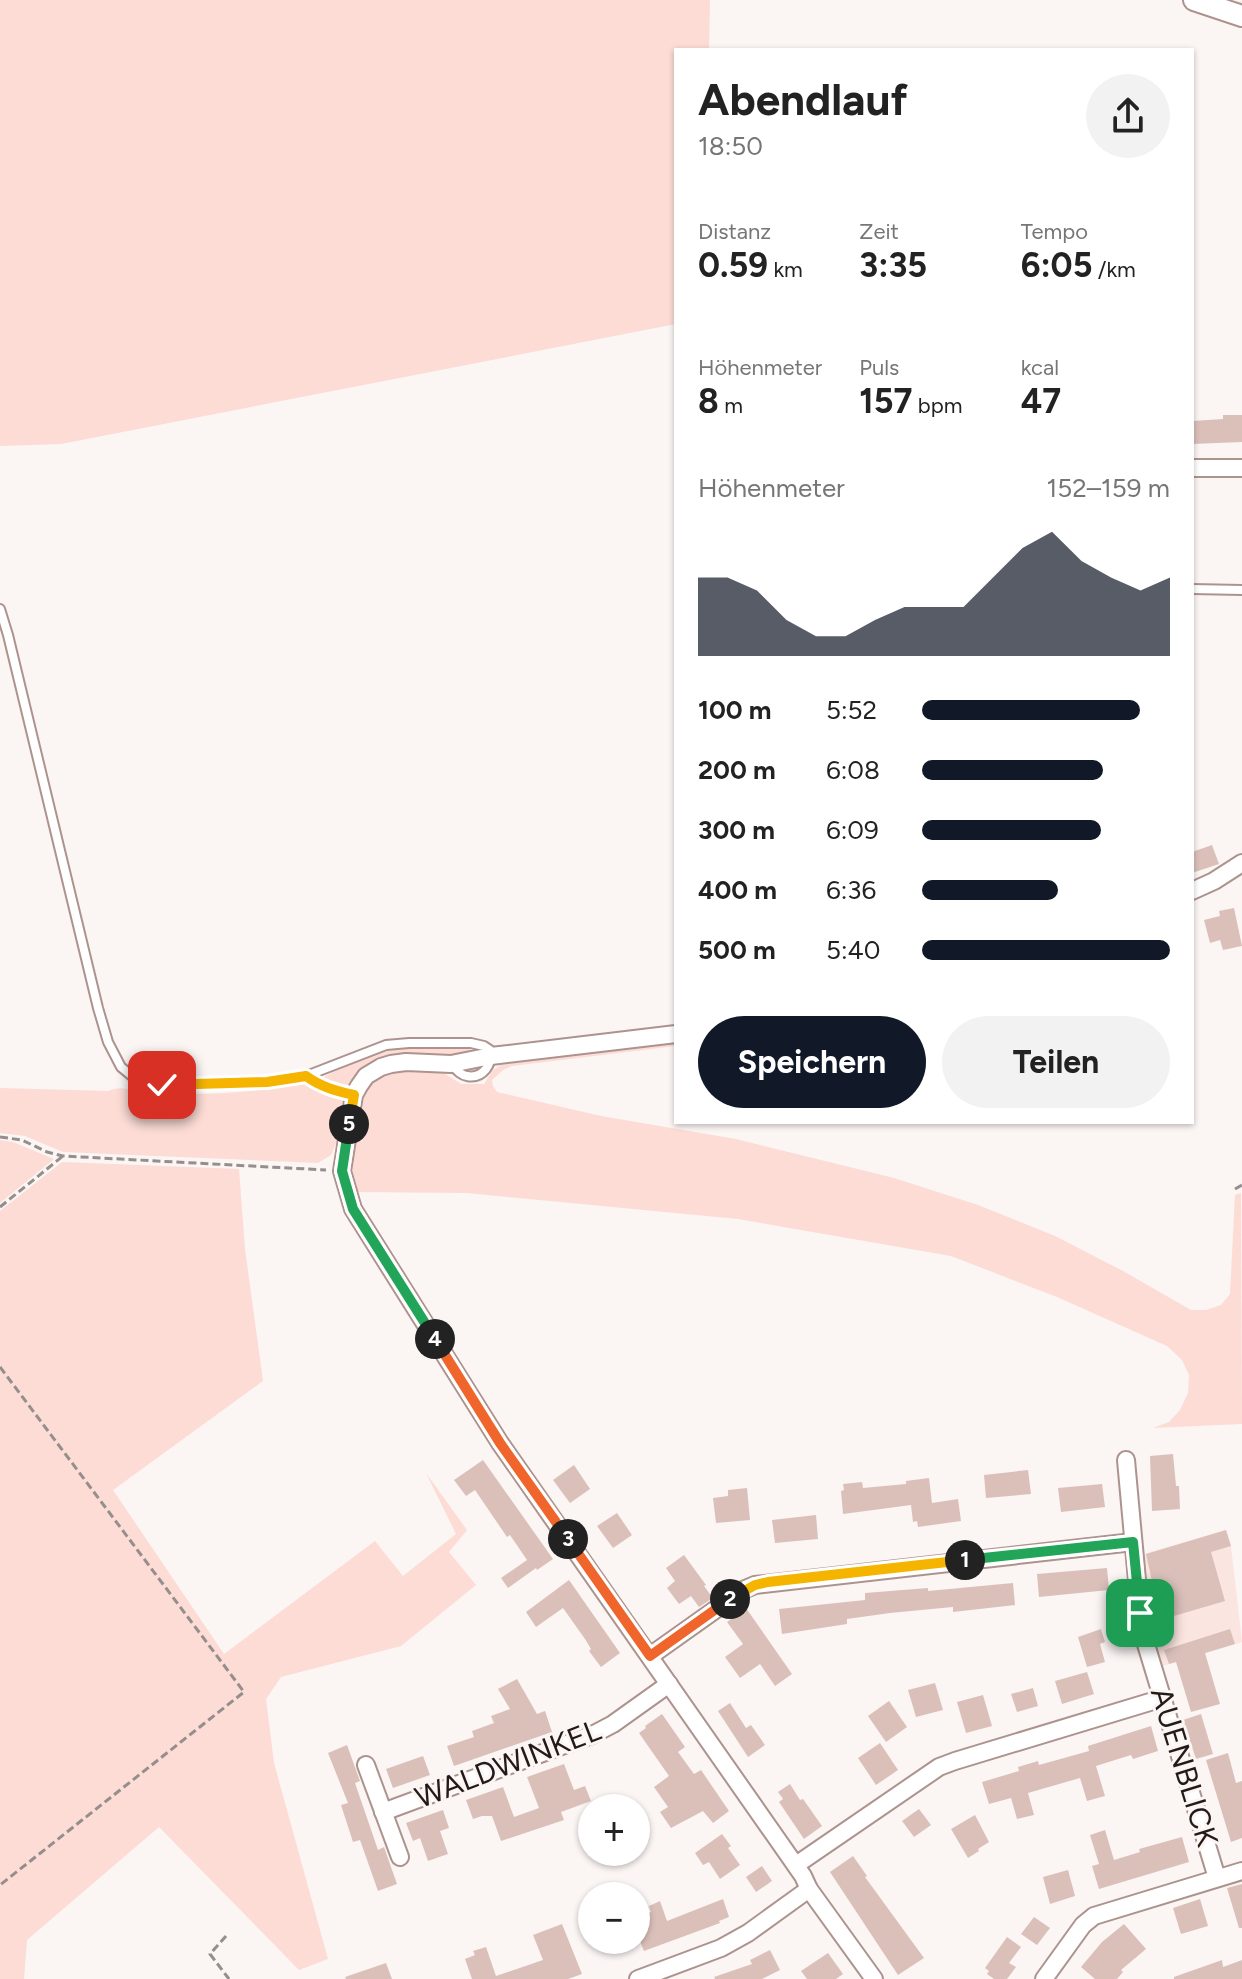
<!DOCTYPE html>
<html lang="de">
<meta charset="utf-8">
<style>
:root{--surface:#fff;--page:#f2f2f2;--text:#222;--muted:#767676;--accent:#111827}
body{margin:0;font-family:Figtree,sans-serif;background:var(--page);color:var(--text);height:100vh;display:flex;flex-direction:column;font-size:30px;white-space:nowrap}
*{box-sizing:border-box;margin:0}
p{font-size:26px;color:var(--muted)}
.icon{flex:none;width:44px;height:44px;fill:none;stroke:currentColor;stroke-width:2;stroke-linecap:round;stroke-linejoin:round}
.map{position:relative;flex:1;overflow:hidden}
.panel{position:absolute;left:674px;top:48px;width:520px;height:1076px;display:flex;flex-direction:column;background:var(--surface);border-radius:0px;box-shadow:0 2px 6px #0004}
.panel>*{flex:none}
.buttons{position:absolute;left:578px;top:1794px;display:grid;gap:16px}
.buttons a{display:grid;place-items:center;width:72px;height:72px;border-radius:50%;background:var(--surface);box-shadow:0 2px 6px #0004;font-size:40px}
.pin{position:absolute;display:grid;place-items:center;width:68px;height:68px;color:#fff;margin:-34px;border-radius:16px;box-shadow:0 4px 12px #0006}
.km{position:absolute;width:40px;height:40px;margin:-20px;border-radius:50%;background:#222;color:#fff;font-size:22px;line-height:40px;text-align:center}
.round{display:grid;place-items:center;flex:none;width:84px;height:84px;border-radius:42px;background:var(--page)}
.overview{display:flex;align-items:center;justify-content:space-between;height:136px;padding:0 24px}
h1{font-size:44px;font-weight:700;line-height:60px}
.metrics{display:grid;grid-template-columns:repeat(3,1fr);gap:12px;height:136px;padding:8px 24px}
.metrics div{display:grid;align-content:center}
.metrics b{font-size:34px;font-weight:700}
.metrics small{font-size:22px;font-weight:400}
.metrics p{font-size:22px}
.chart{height:224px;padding:16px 24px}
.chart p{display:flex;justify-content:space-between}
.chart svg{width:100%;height:144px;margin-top:8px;fill:var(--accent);opacity:.7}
.cta{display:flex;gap:16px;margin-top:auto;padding:16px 24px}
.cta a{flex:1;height:92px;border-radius:48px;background:var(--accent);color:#fff;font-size:32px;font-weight:700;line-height:92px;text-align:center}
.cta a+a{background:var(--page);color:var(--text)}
ul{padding:0 24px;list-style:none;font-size:26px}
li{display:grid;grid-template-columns:128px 96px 1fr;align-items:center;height:60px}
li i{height:20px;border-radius:10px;background:var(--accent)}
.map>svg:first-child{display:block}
.built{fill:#fbe5e1}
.green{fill:#fcdcd5}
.building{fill:#dbc0ba}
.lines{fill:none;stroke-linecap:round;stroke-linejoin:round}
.service-casing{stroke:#ad938e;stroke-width:12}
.minor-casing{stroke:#ad938e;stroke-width:20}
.tertiary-casing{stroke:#ad938e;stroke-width:24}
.path{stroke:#958e8c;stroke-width:3;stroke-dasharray:8 4;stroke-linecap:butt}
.service{stroke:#fff;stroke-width:8}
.minor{stroke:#fff;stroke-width:16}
.tertiary{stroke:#fff;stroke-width:20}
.split-1-casing{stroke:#fff;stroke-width:16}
.split-2-casing{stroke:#fff;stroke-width:16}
.split-3-casing{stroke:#fff;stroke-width:16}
.split-4-casing{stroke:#fff;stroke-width:16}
.split-5-casing{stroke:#fff;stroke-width:16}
.split-6-casing{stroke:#fff;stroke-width:16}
.split-1{stroke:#22a559;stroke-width:10}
.split-2{stroke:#f5b400;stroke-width:10}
.split-3{stroke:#f0652b;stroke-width:10}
.split-4{stroke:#f0652b;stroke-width:10}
.split-5{stroke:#22a559;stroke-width:10}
.split-6{stroke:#f5b400;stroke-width:10}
.labels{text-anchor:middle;stroke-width:6;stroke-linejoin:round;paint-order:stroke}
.street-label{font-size:30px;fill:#231a18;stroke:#fbf5f4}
</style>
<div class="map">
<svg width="1242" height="1979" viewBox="0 0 1242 1979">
<rect width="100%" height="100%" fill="#fbf5f4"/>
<!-- built -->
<polygon class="built" points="1226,1530 1231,1546 1242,1642 1163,1666 1151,1625 1140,1555"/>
<!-- green -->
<g class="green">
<polygon points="0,0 710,0 709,50 676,50 676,324 61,444 0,446"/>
<polygon points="676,1041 676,1046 512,1066 503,1070 492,1080 493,1086 497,1092 601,1116 736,1139 894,1178 978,1205 1055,1236 1123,1271 1191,1310 1206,1310 1221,1305 1230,1294 1235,1195 1241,1193 1242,1424 1153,1428 1169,1422 1180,1410 1188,1393 1189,1375 1182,1360 1167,1346 1057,1297 951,1256 738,1219 467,1193 356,1192 350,1157 359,1105 364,1090 375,1078 395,1068 439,1070 461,1084 484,1084 493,1070 501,1065"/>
<path d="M399 1048H466L470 1049 471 1055 379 1062 340 1135 331 1155 318 1163 63 1152 25 1136 0 1133V1088L108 1091C123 1084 134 1092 149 1093 199 1096 253 1093 302 1084 319 1081 331 1073 347 1065 362 1057 381 1050 399 1048Z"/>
<polygon points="0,1140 13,1142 54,1159 0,1203"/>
<polygon points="62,1162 239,1169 245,1249 263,1381 113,1490 224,1654 375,1541 403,1576 456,1534 426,1473 467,1530 449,1552 476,1585 401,1646 281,1677 266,1699 274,1763 328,1959 299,1970 159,1827 27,1940 24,1979 0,1979 0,1211"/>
</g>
<!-- building -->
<g class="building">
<polygon points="1223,415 1242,415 1242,442 1192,444 1192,421 1223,419"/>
<polygon points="1212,845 1219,864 1192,873 1192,852"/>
<polygon points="1234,908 1242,946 1223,950 1220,940 1210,943 1204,920 1220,916 1219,911"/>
<polygon points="1173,1454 1176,1486 1179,1486 1180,1509 1152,1511 1150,1456"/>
<polygon points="483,1460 553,1559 537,1570 536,1568 508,1588 501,1578 527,1560 510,1535 507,1537 475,1490 466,1496 454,1480"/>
<polygon points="574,1465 590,1489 570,1503 553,1480"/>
<polygon points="1028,1470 1031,1494 986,1498 984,1475"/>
<polygon points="929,1478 932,1503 958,1499 961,1521 918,1527 917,1521 913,1522 911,1505 843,1514 841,1491 844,1490 843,1484 862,1482 863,1488 906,1484 906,1481"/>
<polygon points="1102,1484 1105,1507 1061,1512 1058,1488"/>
<polygon points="747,1488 750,1520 716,1523 713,1498 728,1496 728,1490"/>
<polygon points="617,1513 632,1535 613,1548 597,1526"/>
<polygon points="816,1515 818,1539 775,1543 772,1520"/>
<polygon points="1226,1530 1231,1546 1211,1552 1225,1601 1157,1621 1149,1595 1149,1592 1154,1590 1146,1554"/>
<polygon points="684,1555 706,1585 704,1586 713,1598 699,1607 691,1596 679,1604 667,1588 675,1581 666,1568"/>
<polygon points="1107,1568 1109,1590 1039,1597 1037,1574"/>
<polygon points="569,1580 620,1653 601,1667 589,1651 591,1649 585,1639 563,1608 536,1627 526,1612"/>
<polygon points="1013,1583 1015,1605 953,1612 953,1607 890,1613 847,1619 847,1624 782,1634 779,1609 865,1600 865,1593 928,1588 928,1591"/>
<polygon points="746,1608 792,1674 775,1686 760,1664 740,1678 725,1657 743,1644 727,1622"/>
<polygon points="1101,1629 1105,1642 1100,1644 1105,1662 1087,1667 1078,1637"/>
<polygon points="1230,1629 1235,1644 1205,1653 1220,1704 1191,1712 1176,1662 1169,1664 1164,1650"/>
<polygon points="1087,1672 1094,1694 1062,1704 1055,1681"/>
<polygon points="517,1679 537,1714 545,1711 552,1732 454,1766 447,1746 474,1737 472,1731 494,1723 491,1716 510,1709 498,1689"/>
<polygon points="935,1683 943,1710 916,1717 908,1690"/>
<polygon points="1033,1688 1038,1706 1017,1712 1011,1694"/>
<polygon points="983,1695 992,1726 966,1733 957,1702"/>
<polygon points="889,1701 907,1727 886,1742 868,1716"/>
<polygon points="730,1703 746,1728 751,1725 765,1745 748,1757 718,1711"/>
<polygon points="662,1714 685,1747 678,1752 694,1774 701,1770 729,1811 713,1823 703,1811 671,1828 660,1812 668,1807 654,1787 669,1776 639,1733 646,1728 645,1726"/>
<polygon points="1201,1714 1213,1754 1196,1759 1183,1720"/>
<polygon points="1151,1726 1158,1751 1133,1759 1131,1755 1096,1766 1105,1796 1087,1801 1080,1778 1028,1793 1034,1815 1017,1819 1011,1798 989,1804 982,1782 1019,1771 1018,1767 1038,1761 1039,1765 1089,1751 1088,1746"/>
<polygon points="880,1743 898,1770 876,1785 858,1758"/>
<polygon points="347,1745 360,1781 355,1783 378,1850 384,1847 397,1884 378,1891 360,1840 353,1842 341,1805 348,1803 328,1753"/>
<polygon points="1228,1753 1236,1783 1242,1781 1242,1838 1231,1842 1206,1760"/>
<polygon points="423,1756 430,1775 393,1788 386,1769"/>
<polygon points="564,1764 574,1790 585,1786 591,1801 561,1812 564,1820 501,1841 492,1816 482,1816 473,1819 466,1800 503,1787 514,1817 539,1808 527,1777"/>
<polygon points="790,1784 800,1800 803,1799 822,1826 804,1839 779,1802 783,1799 778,1792"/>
<polygon points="919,1809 931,1825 914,1837 902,1821"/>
<polygon points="443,1810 449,1828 440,1831 448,1854 428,1861 420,1838 413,1841 406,1823"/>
<polygon points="975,1815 989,1842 978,1849 979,1851 968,1858 951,1829"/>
<polygon points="1105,1830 1114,1860 1140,1852 1139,1849 1182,1837 1189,1862 1099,1889 1092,1866 1099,1864 1090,1835"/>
<polygon points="722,1834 731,1846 728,1848 740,1865 720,1879 709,1862 703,1865 695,1853"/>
<polygon points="853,1856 867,1876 865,1877 924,1958 898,1975 830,1872"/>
<polygon points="762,1866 772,1881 756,1892 746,1877"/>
<polygon points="1068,1870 1075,1896 1050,1904 1043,1877"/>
<polygon points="1242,1884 1242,1928 1239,1928 1227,1888"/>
<polygon points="723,1899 729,1917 719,1921 720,1923 644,1951 636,1931 646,1928 641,1915 651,1912 649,1906 660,1901 667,1921"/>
<polygon points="1200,1899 1208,1926 1181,1934 1173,1908"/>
<polygon points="1034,1917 1050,1928 1037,1945 1021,1934"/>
<polygon points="562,1924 582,1974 568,1979 472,1979 465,1959 475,1955 473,1951 486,1947 496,1976 543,1960 533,1935"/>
<polygon points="1124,1924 1146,1949 1121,1970 1123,1972 1117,1979 1095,1979 1081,1967 1102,1942"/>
<polygon points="1007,1937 1021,1947 1009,1963 1016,1967 1007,1979 994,1979 987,1974 989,1971 985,1968"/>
<polygon points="770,1950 780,1970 762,1979 715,1979 714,1977 752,1964 750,1960"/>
<polygon points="828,1953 843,1974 836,1979 807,1979 801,1971"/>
<polygon points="1222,1960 1223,1967 1242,1960 1242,1979 1174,1979 1174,1977"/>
<polygon points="386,1963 392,1979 346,1979 345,1977"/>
</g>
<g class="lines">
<defs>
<g id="service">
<polyline points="1192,589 1242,590"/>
<path d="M0 609 8 635 98 1008 108 1042 121 1067 138 1081 162 1085 267 1082 306 1076 386 1045 409 1043H471L484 1046 490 1050C493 1064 483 1079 467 1076 460 1075 456 1069 451 1064"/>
</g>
<g id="minor">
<polyline points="1192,468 1242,468"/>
<polyline points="1192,891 1214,881 1242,863"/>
<polyline points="676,1034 491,1056 451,1064 406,1062 391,1064 381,1067 366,1076 359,1086 354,1095 342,1171 353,1209 500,1443 803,1876 809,1889 874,1979"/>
<polyline points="1126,1460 1140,1613 1145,1641 1217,1878"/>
<polyline points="650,1656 743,1590 755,1585 1133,1542"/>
<polyline points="366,1765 400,1857"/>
<polyline points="383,1812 594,1734 613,1724 669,1684"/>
<polyline points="796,1865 939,1767 955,1761 1163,1698"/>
<polyline points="638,1979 721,1948 748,1933 809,1889"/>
<polyline points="1044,1979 1083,1925 1094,1916 1242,1871"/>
</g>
<polyline id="tertiary" points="1194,0 1242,16"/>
</defs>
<!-- service casing -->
<use href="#service" class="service-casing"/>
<!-- minor casing -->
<use href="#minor" class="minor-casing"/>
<!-- tertiary casing -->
<use href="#tertiary" class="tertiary-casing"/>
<!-- path -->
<g class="path">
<polyline points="319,1085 338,1092"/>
<polyline points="0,1137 22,1140 47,1152 63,1156 326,1170"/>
<polyline points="1235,1189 1242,1185"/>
<polyline points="0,1207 63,1156"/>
<polyline points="0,1367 244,1692 0,1885"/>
<polyline points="226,1936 210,1954 229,1979"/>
</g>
<!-- service -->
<use href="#service" class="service"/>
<!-- minor -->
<use href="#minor" class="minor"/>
<!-- tertiary -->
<use href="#tertiary" class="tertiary"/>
</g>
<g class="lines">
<defs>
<polyline id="split-1" points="965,1560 1133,1542 1140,1613"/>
<polyline id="split-2" points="730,1599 755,1585 768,1582 965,1560"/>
<polyline id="split-3" points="568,1539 650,1656 730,1599"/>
<polyline id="split-4" points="435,1339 500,1443 568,1539"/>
<polyline id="split-5" points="349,1124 342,1171 353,1209 435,1339"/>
<path id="split-6" d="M162 1085 267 1082 306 1076C321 1087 336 1091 354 1095L349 1124"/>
</defs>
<!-- split-1 casing -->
<use href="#split-1" class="split-1-casing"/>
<!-- split-2 casing -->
<use href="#split-2" class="split-2-casing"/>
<!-- split-3 casing -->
<use href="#split-3" class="split-3-casing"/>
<!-- split-4 casing -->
<use href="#split-4" class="split-4-casing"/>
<!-- split-5 casing -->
<use href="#split-5" class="split-5-casing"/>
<!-- split-6 casing -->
<use href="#split-6" class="split-6-casing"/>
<!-- split-1 -->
<use href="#split-1" class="split-1"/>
<!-- split-2 -->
<use href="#split-2" class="split-2"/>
<!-- split-3 -->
<use href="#split-3" class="split-3"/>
<!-- split-4 -->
<use href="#split-4" class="split-4"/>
<!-- split-5 -->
<use href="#split-5" class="split-5"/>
<!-- split-6 -->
<use href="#split-6" class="split-6"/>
</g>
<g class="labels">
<!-- street labels -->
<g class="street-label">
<text transform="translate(508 1764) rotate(-21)" y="10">WALDWINKEL</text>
<text transform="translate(1184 1767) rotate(73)" y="10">AUENBLICK</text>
</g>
</g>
</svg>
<div class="buttons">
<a>+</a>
<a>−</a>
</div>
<div class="pin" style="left:1140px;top:1613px;background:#1e9e55"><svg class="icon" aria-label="arrive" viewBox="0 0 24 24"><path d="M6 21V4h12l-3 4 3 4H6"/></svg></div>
<div class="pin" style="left:162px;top:1085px;background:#d93025"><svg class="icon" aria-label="check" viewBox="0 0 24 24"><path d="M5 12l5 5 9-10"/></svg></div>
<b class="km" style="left:965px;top:1560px">1</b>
<b class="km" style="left:730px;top:1599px">2</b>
<b class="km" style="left:568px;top:1539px">3</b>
<b class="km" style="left:435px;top:1339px">4</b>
<b class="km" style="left:349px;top:1124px">5</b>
<section class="panel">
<div class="overview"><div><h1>Abendlauf</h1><p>18:50</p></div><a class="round"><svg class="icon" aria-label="share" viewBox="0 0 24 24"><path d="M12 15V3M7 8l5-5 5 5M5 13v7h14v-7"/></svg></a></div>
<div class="metrics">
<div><p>Distanz</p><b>0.59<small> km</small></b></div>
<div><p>Zeit</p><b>3:35</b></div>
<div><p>Tempo</p><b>6:05<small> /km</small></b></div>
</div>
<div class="metrics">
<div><p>Höhenmeter</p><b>8<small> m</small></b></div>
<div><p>Puls</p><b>157<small> bpm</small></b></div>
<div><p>kcal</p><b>47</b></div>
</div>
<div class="chart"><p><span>Höhenmeter</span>152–159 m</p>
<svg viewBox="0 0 160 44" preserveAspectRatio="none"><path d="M0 44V20L10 20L20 24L30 33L40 38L50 38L60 33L70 29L80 29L90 29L100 20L110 11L120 6L130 15L140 20L150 24L160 20V44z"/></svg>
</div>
<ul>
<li><b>100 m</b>5:52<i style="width:88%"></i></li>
<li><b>200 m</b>6:08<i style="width:73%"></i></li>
<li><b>300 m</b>6:09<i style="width:72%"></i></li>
<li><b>400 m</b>6:36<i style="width:55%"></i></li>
<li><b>500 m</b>5:40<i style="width:100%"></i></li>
</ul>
<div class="cta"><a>Speichern</a><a>Teilen</a></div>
</section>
</div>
